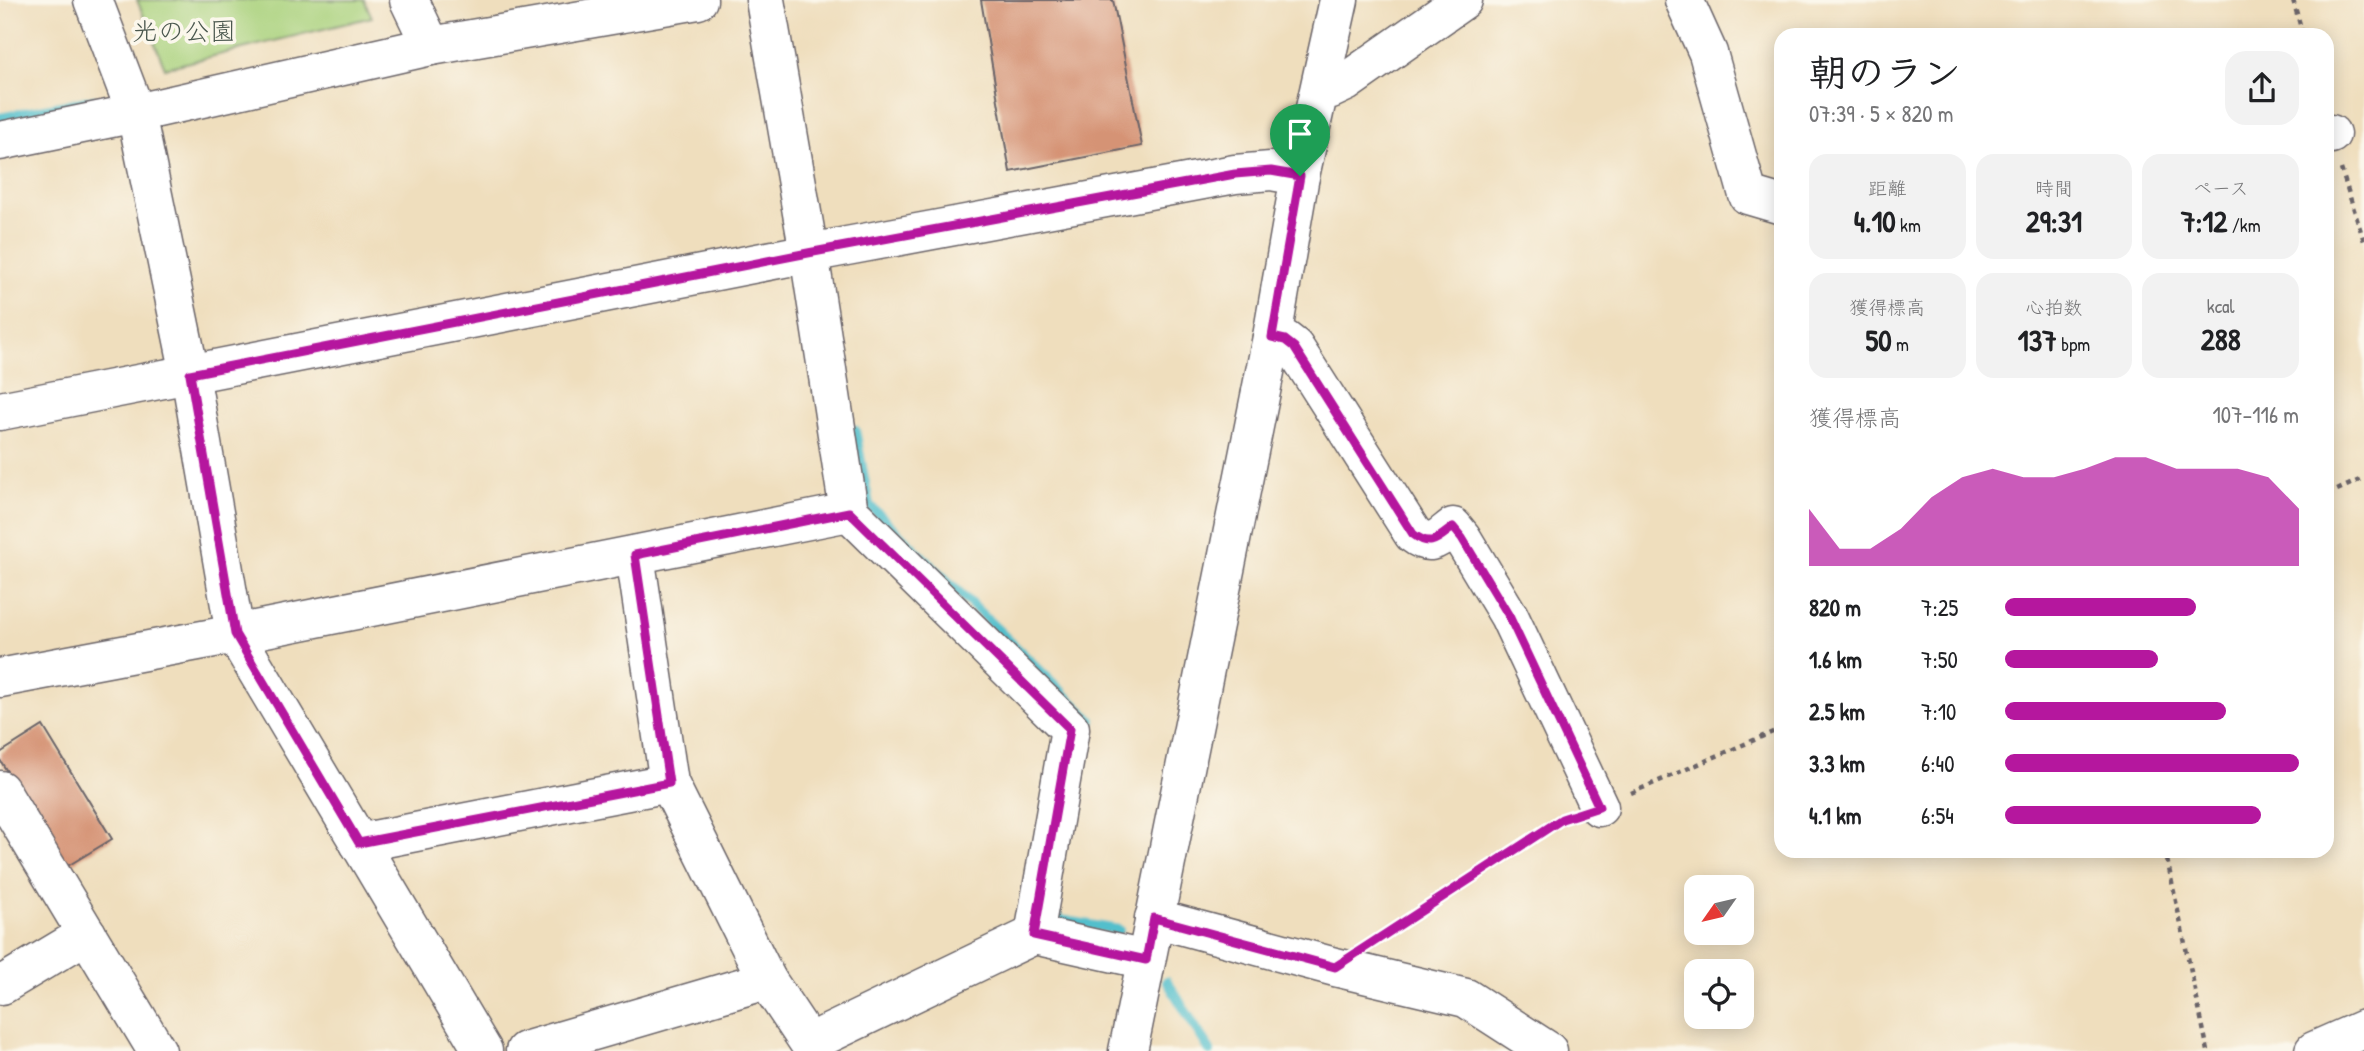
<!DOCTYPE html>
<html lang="ja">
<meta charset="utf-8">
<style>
:root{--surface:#fff;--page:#f2f2f2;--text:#202124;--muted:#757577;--accent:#b5179e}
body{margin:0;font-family:"Patrick Hand","Klee One",sans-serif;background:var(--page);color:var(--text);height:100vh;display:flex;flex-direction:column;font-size:26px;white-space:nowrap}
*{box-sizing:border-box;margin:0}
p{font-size:23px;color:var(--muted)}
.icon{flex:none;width:38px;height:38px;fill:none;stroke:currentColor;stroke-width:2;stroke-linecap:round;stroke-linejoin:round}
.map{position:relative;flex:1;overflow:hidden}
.details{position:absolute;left:1774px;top:28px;width:560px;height:830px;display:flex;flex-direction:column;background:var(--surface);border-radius:21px;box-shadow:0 4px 18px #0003}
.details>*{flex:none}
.needle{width:46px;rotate:236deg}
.controls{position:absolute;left:1684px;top:875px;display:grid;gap:14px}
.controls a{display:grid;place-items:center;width:70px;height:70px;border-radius:14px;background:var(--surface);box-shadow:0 4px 18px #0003;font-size:35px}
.pin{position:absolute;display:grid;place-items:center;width:60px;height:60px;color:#fff;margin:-72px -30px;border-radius:50% 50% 50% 0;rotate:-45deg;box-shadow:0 0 7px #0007}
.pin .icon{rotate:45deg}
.round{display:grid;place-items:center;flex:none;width:74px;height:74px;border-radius:21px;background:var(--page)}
.overview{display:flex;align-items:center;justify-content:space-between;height:119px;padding:0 35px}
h1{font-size:38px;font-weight:800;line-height:52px}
.stats{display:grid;grid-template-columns:repeat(3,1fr);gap:10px;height:119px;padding:7px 35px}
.stats div{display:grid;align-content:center;border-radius:18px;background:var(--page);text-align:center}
.stats b{font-size:30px;font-weight:800}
.stats small{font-size:19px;font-weight:400}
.stats p{font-size:19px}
.chart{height:196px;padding:14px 35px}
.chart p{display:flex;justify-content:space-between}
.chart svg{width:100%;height:126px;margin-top:7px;fill:var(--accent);opacity:.7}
ul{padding:0 35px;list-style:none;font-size:23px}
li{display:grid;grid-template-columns:112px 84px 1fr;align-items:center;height:52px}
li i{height:18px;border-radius:9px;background:var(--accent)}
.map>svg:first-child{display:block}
.green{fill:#a9d17b;stroke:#667a5b;stroke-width:2}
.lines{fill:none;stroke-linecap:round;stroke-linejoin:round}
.stream{stroke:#53bfcc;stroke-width:10}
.building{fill:#d59375}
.minor-casing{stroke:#6a6468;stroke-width:41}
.path{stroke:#6a6468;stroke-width:4.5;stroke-dasharray:5 5;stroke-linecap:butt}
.minor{stroke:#fff;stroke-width:38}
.route-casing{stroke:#fff;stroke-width:14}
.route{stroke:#b5179e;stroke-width:9}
.labels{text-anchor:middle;stroke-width:7;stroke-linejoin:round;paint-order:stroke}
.park-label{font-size:26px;fill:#4a574e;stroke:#fbf7ec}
</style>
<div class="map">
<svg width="2364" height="1051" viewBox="0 0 2364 1051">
<rect width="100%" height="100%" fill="#fbf7ec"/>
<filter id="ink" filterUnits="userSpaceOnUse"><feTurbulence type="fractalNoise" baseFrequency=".0143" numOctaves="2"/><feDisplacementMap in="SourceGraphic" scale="14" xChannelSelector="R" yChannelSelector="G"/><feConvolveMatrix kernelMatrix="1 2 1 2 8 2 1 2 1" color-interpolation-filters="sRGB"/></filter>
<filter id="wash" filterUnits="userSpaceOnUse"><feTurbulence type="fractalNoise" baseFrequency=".00686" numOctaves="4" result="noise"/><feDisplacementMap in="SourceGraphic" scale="28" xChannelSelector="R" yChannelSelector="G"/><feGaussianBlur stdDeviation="1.57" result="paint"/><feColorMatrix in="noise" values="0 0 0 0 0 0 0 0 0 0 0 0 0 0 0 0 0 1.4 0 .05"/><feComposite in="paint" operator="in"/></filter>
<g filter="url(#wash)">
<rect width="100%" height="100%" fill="#efdebd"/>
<!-- green -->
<polygon class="green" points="137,0 364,0 372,17 165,68"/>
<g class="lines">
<!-- stream -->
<g class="stream">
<polyline points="0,118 92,100"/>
<polyline points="855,430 869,505 1091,720 1086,745"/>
<polyline points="1052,904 1051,908 1060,920 1119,930"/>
<polyline points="1167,981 1210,1051"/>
</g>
</g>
<g id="blocks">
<!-- building -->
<g class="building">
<polygon points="981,0 1113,0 1142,146 1010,172"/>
<polygon points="43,726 112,839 66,867 0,760 0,753"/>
</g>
</g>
</g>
<g filter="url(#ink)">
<use href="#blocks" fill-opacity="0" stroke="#6a6468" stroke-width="2"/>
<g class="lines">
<defs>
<g id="minor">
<polyline points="93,0 136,113 190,374 235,634 483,1051"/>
<polyline points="409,0 431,46"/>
<polyline points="1684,0 1708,53 1748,195 1782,205"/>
<polyline points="1320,90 1331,89 1346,82 1463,0"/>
<polyline points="2328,134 2331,134"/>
<polyline points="0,141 136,113 431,46 698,0"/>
<path d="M1272 337 1285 340 1294 347 1413 534C1431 548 1437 539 1453 527L1462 538 1509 616 1599 807"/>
<polyline points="0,411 809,253 1235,174 1271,171 1300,176"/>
<polyline points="849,512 1070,729 1034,935"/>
<polyline points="635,555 669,783 767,980 809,1043 1034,935 1146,960"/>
<polyline points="0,678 235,634 849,512 809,253 765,0"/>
<polyline points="0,790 157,1051"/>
<polyline points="359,843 669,783"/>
<polyline points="1154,918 1335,967 1466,998 1548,1051"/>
<polyline points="0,983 2,985 87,934"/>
<polyline points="525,1051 767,980"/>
<polyline points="1128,1051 1272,337 1300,176 1339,0"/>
<polyline points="2314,1051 2364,1029"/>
</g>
</defs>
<!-- minor casing -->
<use href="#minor" class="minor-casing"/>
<!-- path -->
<g class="path">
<polyline points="2293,0 2303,35"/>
<polyline points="2341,169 2364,241"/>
<polyline points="2328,494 2364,478"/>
<polyline points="1631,793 1782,728"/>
<polyline points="2165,850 2208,1051"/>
<polyline points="1378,939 1564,818"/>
</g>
<!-- minor -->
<use href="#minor" class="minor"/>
</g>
</g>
<g class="lines" filter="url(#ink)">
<defs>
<path id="route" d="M1271 171 1300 176 1272 337 1285 340 1294 347 1413 534C1431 548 1437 539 1453 527L1462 538 1509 616 1599 807 1562 819 1335 967 1154 918 1146 960 1034 935 1070 729 849 512 635 555 669 783 359 843 235 634 190 374 808 253 1235 174Z"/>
</defs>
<!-- route casing -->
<use href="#route" class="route-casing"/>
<!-- route -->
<use href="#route" class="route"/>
</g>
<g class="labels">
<!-- park labels -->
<g class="park-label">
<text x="184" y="40">光の公園</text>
</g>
</g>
</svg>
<div class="controls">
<a><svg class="needle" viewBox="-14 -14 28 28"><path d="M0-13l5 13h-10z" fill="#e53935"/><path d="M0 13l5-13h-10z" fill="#757577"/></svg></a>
<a><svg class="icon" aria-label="locate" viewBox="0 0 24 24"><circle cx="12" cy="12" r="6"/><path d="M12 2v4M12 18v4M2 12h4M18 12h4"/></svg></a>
</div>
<div class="pin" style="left:1300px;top:176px;background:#1e9e55"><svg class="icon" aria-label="arrive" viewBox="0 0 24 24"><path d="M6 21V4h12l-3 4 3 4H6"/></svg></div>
<section class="details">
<div class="overview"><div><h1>朝のラン</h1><p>07:39 · 5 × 820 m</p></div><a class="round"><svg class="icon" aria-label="share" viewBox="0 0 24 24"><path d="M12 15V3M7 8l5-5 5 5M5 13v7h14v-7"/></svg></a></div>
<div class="stats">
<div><p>距離</p><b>4.10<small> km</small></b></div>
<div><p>時間</p><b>29:31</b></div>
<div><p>ペース</p><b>7:12<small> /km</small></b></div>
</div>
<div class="stats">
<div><p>獲得標高</p><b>50<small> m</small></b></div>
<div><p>心拍数</p><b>137<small> bpm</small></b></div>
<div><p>kcal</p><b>288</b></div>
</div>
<div class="chart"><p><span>獲得標高</span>107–116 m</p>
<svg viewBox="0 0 160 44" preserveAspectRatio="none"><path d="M0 44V24L10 38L20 38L30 31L40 20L50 13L60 10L70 13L80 13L90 10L100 6L110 6L120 10L130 10L140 10L150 13L160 24V44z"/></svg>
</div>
<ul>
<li><b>820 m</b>7:25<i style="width:65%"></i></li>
<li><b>1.6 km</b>7:50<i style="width:52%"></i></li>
<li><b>2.5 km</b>7:10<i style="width:75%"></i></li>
<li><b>3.3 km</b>6:40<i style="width:100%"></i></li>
<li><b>4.1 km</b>6:54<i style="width:87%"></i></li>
</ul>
</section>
</div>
